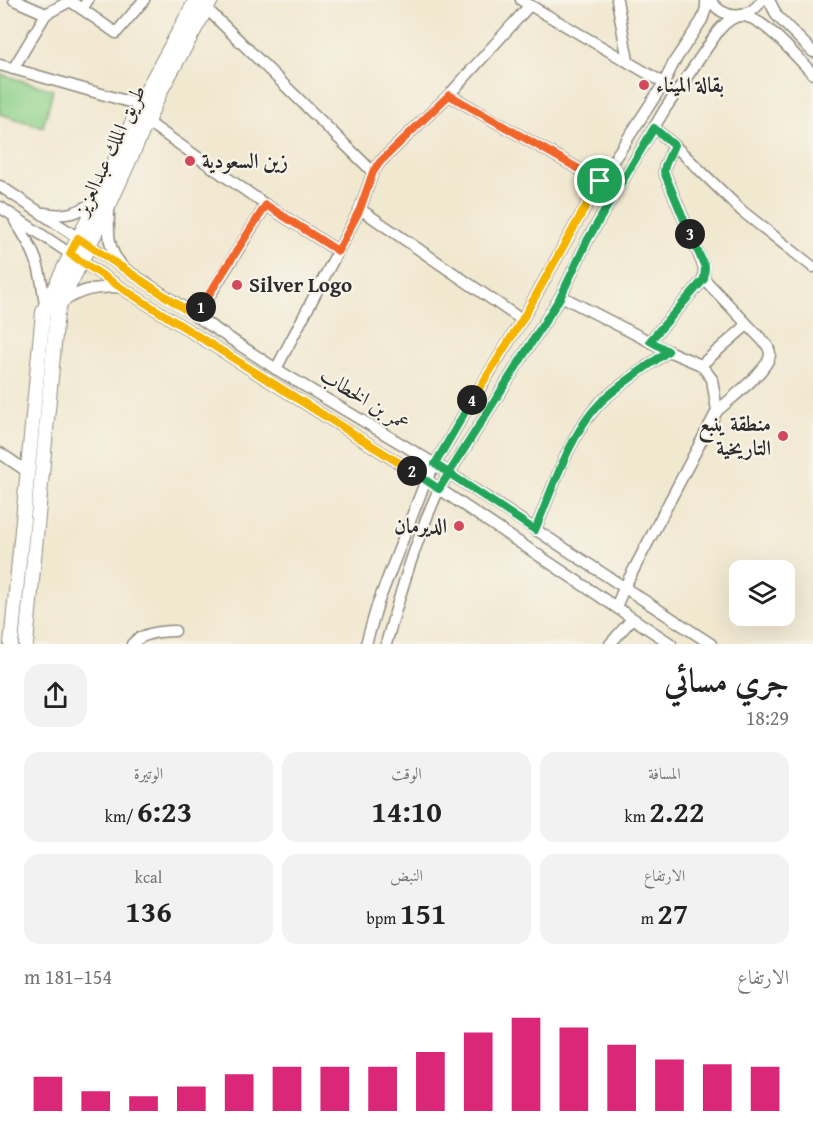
<!DOCTYPE html>
<html lang="ar">
<meta charset="utf-8">
<style>
:root{--surface:#fff;--page:#f2f2f2;--text:#222;--muted:#767676;--accent:#db2777}
body{margin:0;font-family:"Gentium Book Plus",Amiri,serif;background:var(--page);color:var(--text);direction:rtl;height:100vh;display:flex;flex-direction:column;font-size:22px;white-space:nowrap}
*{box-sizing:border-box;margin:0}
p{font-size:20px;color:var(--muted)}
.icon{flex:none;width:33px;height:33px;fill:none;stroke:currentColor;stroke-width:2;stroke-linecap:round;stroke-linejoin:round}
.map{position:relative;height:644px;overflow:hidden;direction:ltr}
.sheet{display:flex;flex-direction:column;background:var(--surface);flex:1}
.sheet>*{flex:none}
.tools{position:absolute;left:729px;top:560px;display:grid;gap:12px}
.tools a{display:grid;place-items:center;width:66px;height:66px;border-radius:12px;background:var(--surface);box-shadow:0 6px 24px #0002;font-size:30px}
.pin{position:absolute;display:grid;place-items:center;width:51px;height:51px;color:#fff;margin:-26px;border:3px solid #fff;border-radius:50%;box-shadow:0 2px 6px #0007}
.km{position:absolute;width:30px;height:30px;margin:-15px;border-radius:50%;background:#222;color:#fff;font-size:16px;line-height:30px;text-align:center}
.round{display:grid;place-items:center;flex:none;width:63px;height:63px;border-radius:18px;background:var(--page)}
.head{display:flex;align-items:center;justify-content:space-between;height:102px;padding:0 24px}
h1{font-size:33px;font-weight:700;line-height:45px}
.figures{display:grid;grid-template-columns:repeat(3,1fr);gap:9px;height:102px;padding:6px 24px}
.figures div{display:grid;align-content:center;border-radius:15px;background:var(--page);text-align:center}
.figures b{font-size:30px;font-weight:700}
.figures small{font-size:16px;font-weight:400}
.figures p{font-size:16px}
.chart{height:168px;padding:12px 24px}
.chart p{display:flex;justify-content:space-between}
.chart svg{width:100%;height:108px;margin-top:6px;stroke:var(--accent);stroke-width:6}
.map>svg:first-child{display:block}
.green{fill:#8fd28b;stroke:#5d7e5b;stroke-width:1.5}
.lines{fill:none;stroke-linecap:round;stroke-linejoin:round}
.minor-casing{stroke:#8e8a7e;stroke-width:13}
.major-casing{stroke:#8e8a7e;stroke-width:16}
.minor{stroke:#fff;stroke-width:10}
.major{stroke:#fff;stroke-width:14}
.split-1-casing{stroke:#fff;stroke-width:12}
.split-2-casing{stroke:#fff;stroke-width:12}
.split-3-casing{stroke:#fff;stroke-width:12}
.split-4-casing{stroke:#fff;stroke-width:12}
.split-5-casing{stroke:#fff;stroke-width:12}
.split-1{stroke:#f0652b;stroke-width:8}
.split-2{stroke:#f5b400;stroke-width:8}
.split-3{stroke:#22a559;stroke-width:8}
.split-4{stroke:#22a559;stroke-width:8}
.split-5{stroke:#f5b400;stroke-width:8}
.poi-dot{fill:#d1495b;stroke:#f7f3e8;stroke-width:2}
.labels{text-anchor:middle;stroke-width:4.5;stroke-linejoin:round;paint-order:stroke}
.poi-label{font-size:21px;font-weight:bold;fill:#2b2b2b;stroke:#f7f3e8;text-anchor:start}
.street-label{font-size:21px;fill:#2b2b2b;stroke:#f7f3e8}
</style>
<div class="map">
<svg width="813" height="644" viewBox="0 0 813 644">
<rect width="100%" height="100%" fill="#f7f3e8"/>
<filter id="ink" filterUnits="userSpaceOnUse"><feTurbulence type="fractalNoise" baseFrequency=".0167" numOctaves="2"/><feDisplacementMap in="SourceGraphic" scale="12" xChannelSelector="R" yChannelSelector="G"/><feConvolveMatrix kernelMatrix="1 2 1 2 8 2 1 2 1" color-interpolation-filters="sRGB"/></filter>
<filter id="wash" filterUnits="userSpaceOnUse"><feTurbulence type="fractalNoise" baseFrequency=".008" numOctaves="4" result="noise"/><feDisplacementMap in="SourceGraphic" scale="24" xChannelSelector="R" yChannelSelector="G"/><feGaussianBlur stdDeviation="1.35" result="paint"/><feColorMatrix in="noise" values="0 0 0 0 0 0 0 0 0 0 0 0 0 0 0 0 0 1.4 0 .05"/><feComposite in="paint" operator="in"/></filter>
<g filter="url(#wash)">
<rect width="100%" height="100%" fill="#f1e8d0"/>
<!-- green -->
<polygon class="green" points="0,74 53,90 43,127 0,114"/>
</g>
<g filter="url(#ink)">
<g class="lines">
<defs>
<g id="minor">
<polyline points="14,0 46,14"/>
<polyline points="88,0 82,9 116,33 144,0"/>
<polyline points="521,0 664,83"/>
<polyline points="617,0 628,61"/>
<path d="M710 0C724 20 748 21 762 0"/>
<polyline points="769,0 777,16 813,52"/>
<polyline points="206,8 373,172"/>
<polyline points="0,65 140,105"/>
<polyline points="13,69 46,14 70,1 82,9"/>
<polyline points="449,95 600,181"/>
<polyline points="146,121 266,205 338,251"/>
<polyline points="654,128 674,145 742,211 813,267"/>
<polyline points="0,186 276,369 435,464 711,644"/>
<polyline points="0,207 120,287 426,480 671,644"/>
<path d="M109 207C109 227 106 247 120 263"/>
<polyline points="360,209 522,320"/>
<path d="M44 213C67 217 78 213 97 200"/>
<path d="M15 221C36 252 41 268 45 306"/>
<path d="M704 279 767 345C768 347 770 352 770 354 770 369 729 400 717 411"/>
<polyline points="561,296 668,351 701,365 712,379 717,411 624,588 616,607"/>
<path d="M60 304C82 288 93 288 120 287"/>
<polyline points="196,317 266,205"/>
<polyline points="650,341 704,279 704,267 664,172 665,166 674,145"/>
<polyline points="701,365 747,325"/>
<polyline points="276,369 360,209 373,172 380,162 449,95 529,6"/>
<polyline points="0,453 28,472"/>
<path d="M535 530C552 491 570 432 601 402 621 383 646 368 668 351"/>
<path d="M132 644C142 633 161 631 175 631"/>
<polyline points="366,644 378,603 426,480 468,407 522,320 600,181 664,83 674,62 702,20 706,8 706,0"/>
<path d="M386 644C401 591 416 539 439 489L561 296 588 239 665 109 719 30C725 23 733 15 743 16 765 18 797 58 813 74"/>
<polyline points="610,644 632,619"/>
</g>
<g id="major">
<polyline points="11,644 43,312 97,200 148,88 196,0"/>
<polyline points="26,644 57,313 60,304 110,203 162,88 211,0"/>
</g>
</defs>
<!-- minor casing -->
<use href="#minor" class="minor-casing"/>
<!-- major casing -->
<use href="#major" class="major-casing"/>
<!-- minor -->
<use href="#minor" class="minor"/>
<!-- major -->
<use href="#major" class="major"/>
</g>
</g>
<g class="lines" filter="url(#ink)">
<defs>
<polyline id="split-1" points="201,307 266,205 338,251 360,209 373,172 380,162 449,95 600,181"/>
<polyline id="split-2" points="201,307 195,316 78,238 70,254 120,287 412,471"/>
<polyline id="split-3" points="412,471 439,489 561,296 588,239 654,128 674,145 665,166 664,172 690,234"/>
<path id="split-4" d="M472 400 435 464 535 530C552 491 570 432 601 402 621 383 646 368 668 351L650 341 704 279 705 267 690 234"/>
<polyline id="split-5" points="472,400 522,320 600,181"/>
</defs>
<!-- split-1 casing -->
<use href="#split-1" class="split-1-casing"/>
<!-- split-2 casing -->
<use href="#split-2" class="split-2-casing"/>
<!-- split-3 casing -->
<use href="#split-3" class="split-3-casing"/>
<!-- split-4 casing -->
<use href="#split-4" class="split-4-casing"/>
<!-- split-5 casing -->
<use href="#split-5" class="split-5-casing"/>
<!-- split-1 -->
<use href="#split-1" class="split-1"/>
<!-- split-2 -->
<use href="#split-2" class="split-2"/>
<!-- split-3 -->
<use href="#split-3" class="split-3"/>
<!-- split-4 -->
<use href="#split-4" class="split-4"/>
<!-- split-5 -->
<use href="#split-5" class="split-5"/>
</g>
<!-- markers -->
<g class="poi-dot">
<circle cx="644" cy="85" r="6"/>
<circle cx="190" cy="161" r="6"/>
<circle cx="237" cy="285" r="6"/>
<circle cx="783" cy="436" r="6"/>
<circle cx="459" cy="526" r="6"/>
</g>
<g class="labels">
<!-- poi labels -->
<g class="poi-label">
<text x="656" y="92">بقالة الميناء</text>
<text x="202" y="168">زين السعودية</text>
<text x="249" y="292">Silver Logo</text>
<text x="771" y="431" text-anchor="end">منطقة ينبع<tspan x="771" dy="24">التاريخية</tspan></text>
<text x="447" y="533" text-anchor="end">الديرمان</text>
</g>
<!-- street labels -->
<g class="street-label">
<text transform="translate(110 150) rotate(-65)" y="7">طريق الملك عبدالعزيز</text>
<text transform="translate(365 399) rotate(31)" y="7">عمر بن الخطاب</text>
</g>
</g>
</svg>
<div class="tools">
<a><svg class="icon" aria-label="layers" viewBox="0 0 24 24"><path d="M12 4l9 5-9 5-9-5zM3 14l9 5 9-5"/></svg></a>
</div>
<div class="pin" style="left:600px;top:181px;background:#1e9e55"><svg class="icon" aria-label="arrive" viewBox="0 0 24 24"><path d="M6 21V4h12l-3 4 3 4H6"/></svg></div>
<b class="km" style="left:201px;top:307px">1</b>
<b class="km" style="left:412px;top:471px">2</b>
<b class="km" style="left:690px;top:234px">3</b>
<b class="km" style="left:472px;top:400px">4</b>
</div>
<section class="sheet">
<div class="head"><div><h1>جري مسائي</h1><p>18:29</p></div><a class="round"><svg class="icon" aria-label="share" viewBox="0 0 24 24"><path d="M12 15V3M7 8l5-5 5 5M5 13v7h14v-7"/></svg></a></div>
<div class="figures">
<div><p>المسافة</p><b>2.22<small> km</small></b></div>
<div><p>الوقت</p><b>14:10</b></div>
<div><p>الوتيرة</p><b>6:23<small> /km</small></b></div>
</div>
<div class="figures">
<div><p>الارتفاع</p><b>27<small> m</small></b></div>
<div><p>النبض</p><b>151<small> bpm</small></b></div>
<div><p>kcal</p><b>136</b></div>
</div>
<div class="chart"><p><span>الارتفاع</span>154–181 m</p>
<svg viewBox="0 0 160 44" preserveAspectRatio="none"><path d="M5 44V30M15 44V36M25 44V38M35 44V34M45 44V29M55 44V26M65 44V26M75 44V26M85 44V20M95 44V12M105 44V6M115 44V10M125 44V17M135 44V23M145 44V25M155 44V26"/></svg>
</div>
</section>
